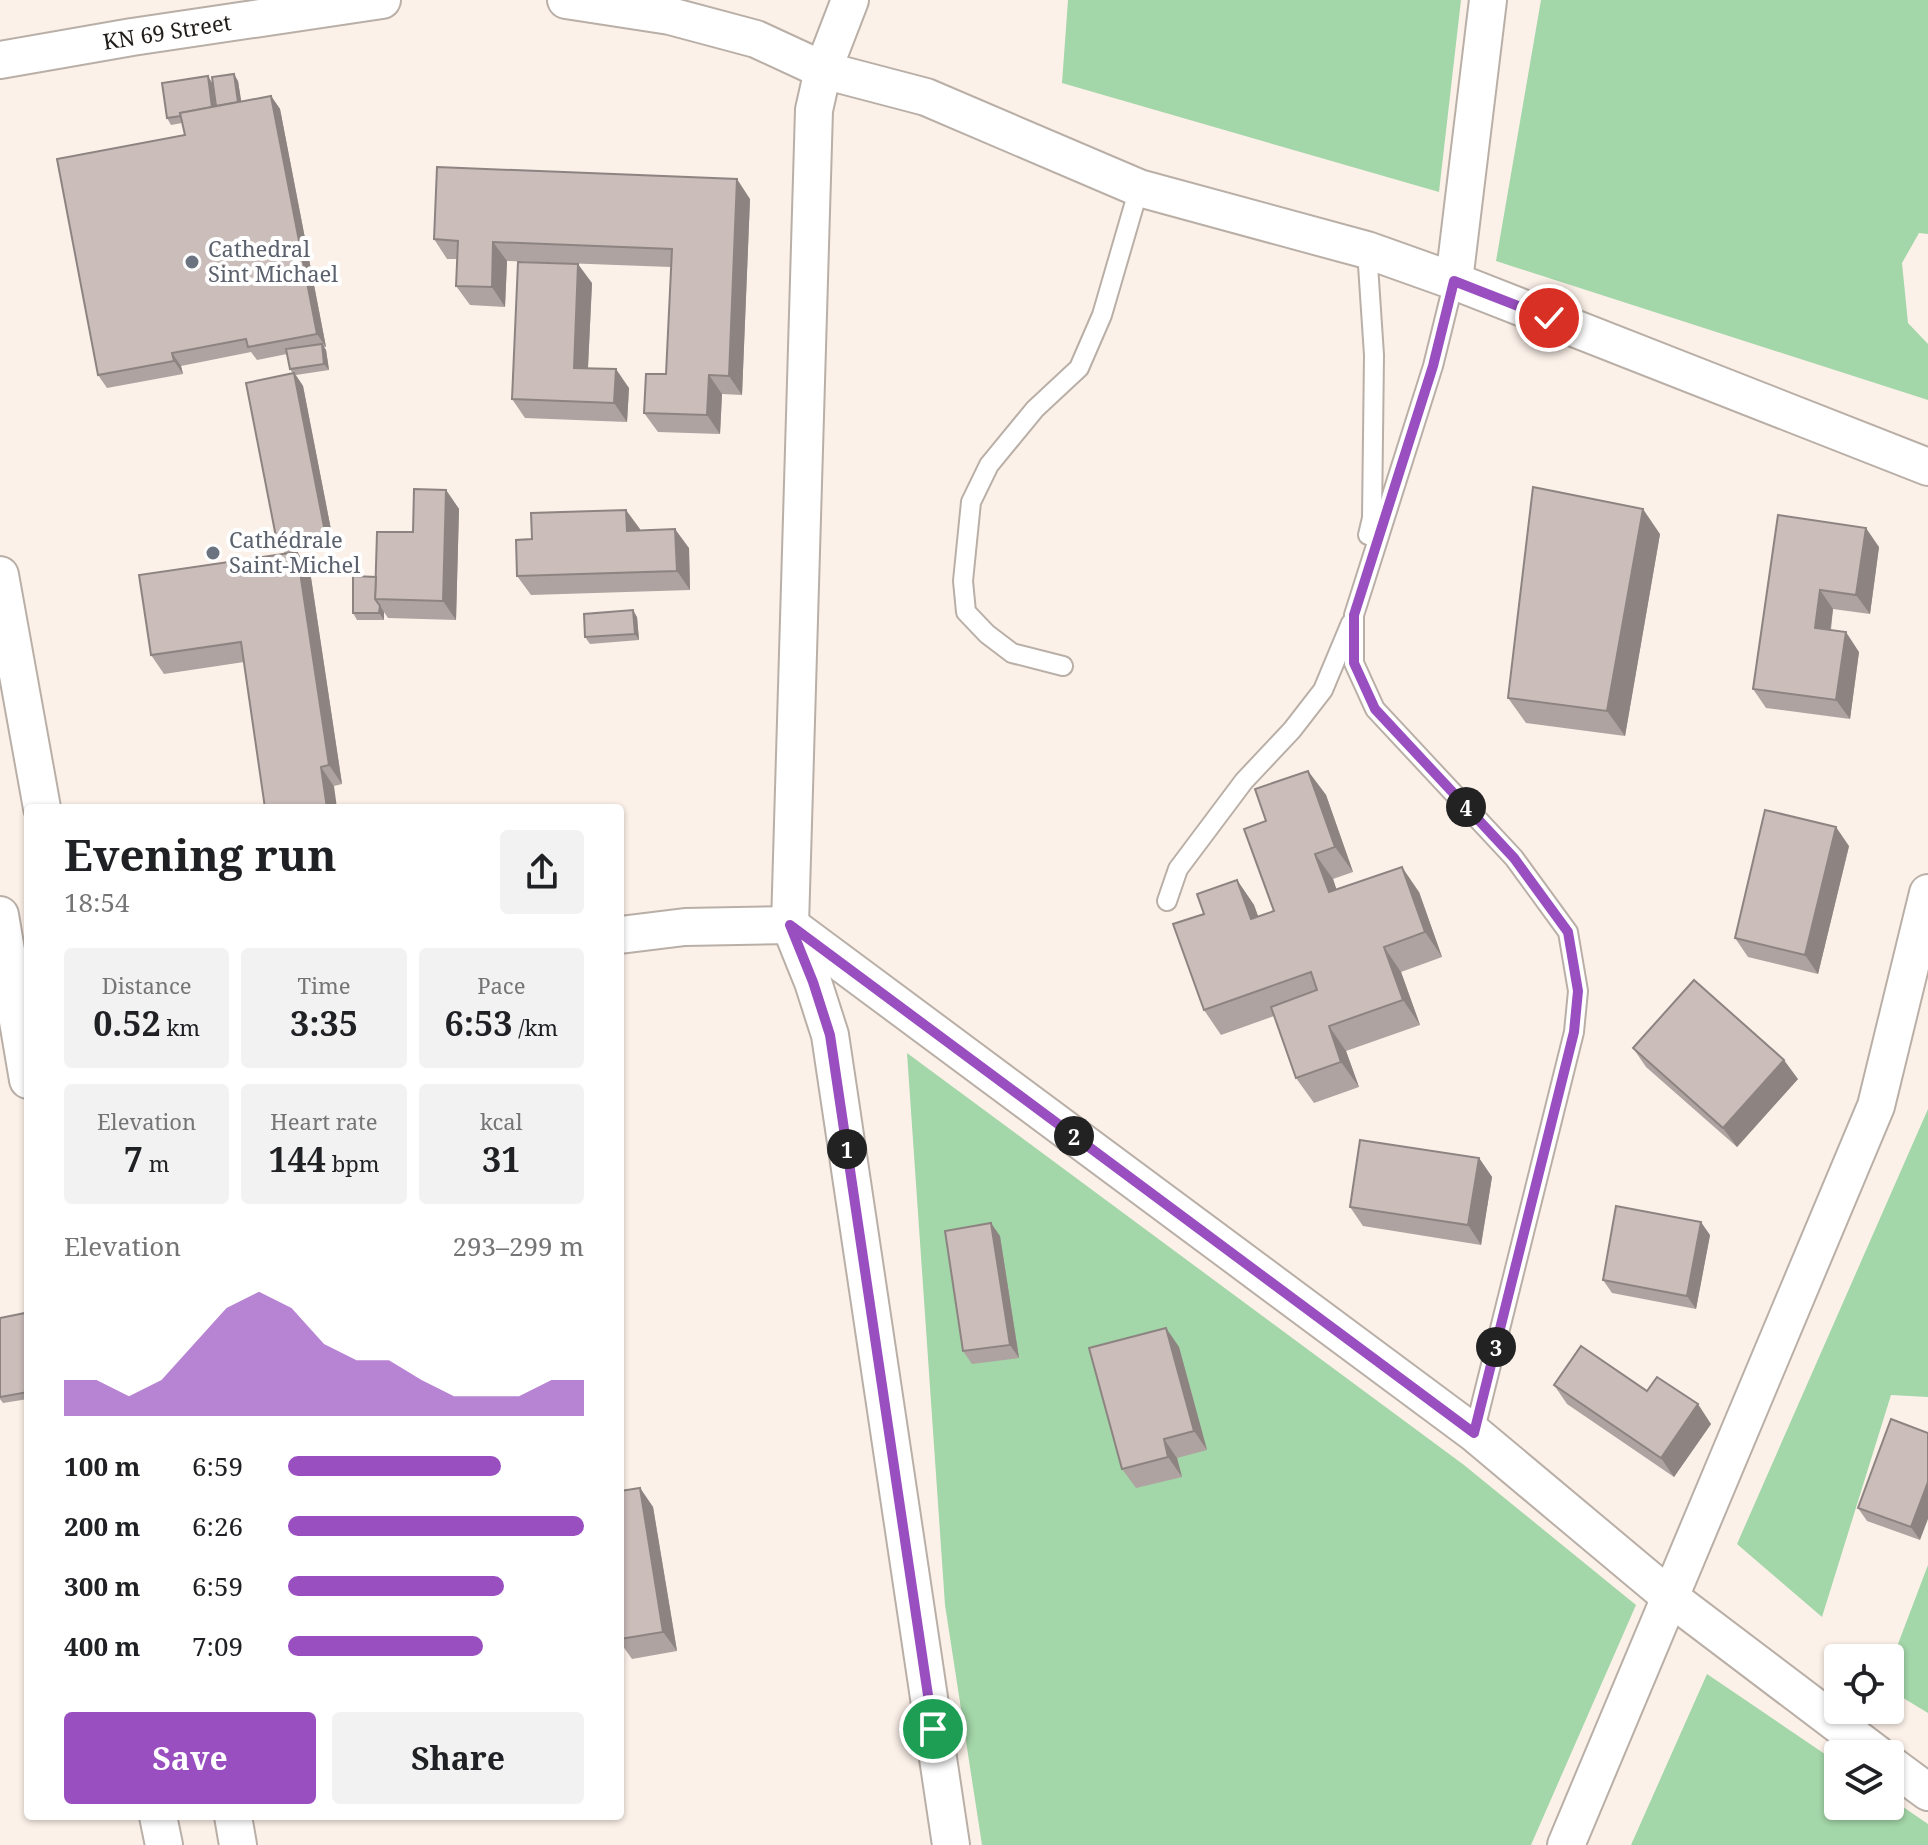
<!DOCTYPE html>
<meta charset="utf-8">
<style>
:root{--surface:#fff;--page:#f2f2f2;--text:#202124;--muted:#757577;--accent:#9a4fc1}
body{margin:0;font-family:"Noto Serif",serif;background:var(--page);color:var(--text);height:100vh;display:flex;flex-direction:column;font-size:30px;white-space:nowrap}
*{box-sizing:border-box;margin:0}
p{font-size:26px;color:var(--muted)}
.icon{flex:none;width:44px;height:44px;fill:none;stroke:currentColor;stroke-width:2;stroke-linecap:round;stroke-linejoin:round}
.map{position:relative;flex:1;overflow:hidden}
.panel{position:absolute;left:24px;top:804px;width:600px;height:1016px;display:flex;flex-direction:column;background:var(--surface);border-radius:8px;box-shadow:0 2px 6px #0004}
.panel>*{flex:none}
.tools{position:absolute;left:1824px;top:1644px;display:grid;gap:16px}
.tools a{display:grid;place-items:center;width:80px;height:80px;border-radius:8px;background:var(--surface);box-shadow:0 2px 6px #0004;font-size:40px}
.pin{position:absolute;display:grid;place-items:center;width:68px;height:68px;color:#fff;margin:-34px;border:4px solid #fff;border-radius:50%;box-shadow:0 2px 8px #0007}
.km{position:absolute;width:40px;height:40px;margin:-20px;border-radius:50%;background:#222;color:#fff;font-size:22px;line-height:40px;text-align:center}
.round{display:grid;place-items:center;flex:none;width:84px;height:84px;border-radius:8px;background:var(--page)}
.headline{display:flex;align-items:center;justify-content:space-between;height:136px;padding:0 40px}
h1{font-size:44px;font-weight:700;line-height:60px}
.figures{display:grid;grid-template-columns:repeat(3,1fr);gap:12px;height:136px;padding:8px 40px}
.figures div{display:grid;align-content:center;border-radius:8px;background:var(--page);text-align:center}
.figures b{font-size:34px;font-weight:700}
.figures small{font-size:22px;font-weight:400}
.figures p{font-size:22px}
.chart{height:224px;padding:16px 40px}
.chart p{display:flex;justify-content:space-between}
.chart svg{width:100%;height:144px;margin-top:8px;fill:var(--accent);opacity:.7}
.cta{display:flex;gap:16px;margin-top:auto;padding:16px 40px}
.cta a{flex:1;height:92px;border-radius:8px;background:var(--accent);color:#fff;font-size:32px;font-weight:700;line-height:92px;text-align:center}
.cta a+a{background:var(--page);color:var(--text)}
ul{padding:0 40px;list-style:none;font-size:26px}
li{display:grid;grid-template-columns:128px 96px 1fr;align-items:center;height:60px}
li i{height:20px;border-radius:10px;background:var(--accent)}
.map>svg:first-child{display:block}
.green{fill:#a3d6a8}
.lines{fill:none;stroke-linecap:round;stroke-linejoin:round}
.lane-casing{stroke:#b9afa7;stroke-width:22}
.street-casing{stroke:#b9afa7;stroke-width:40}
.lane{stroke:#fff;stroke-width:18}
.street{stroke:#fff;stroke-width:36}
.wall{fill:#aea3a0}
.shaded-wall{fill:#8d8482}
.building{fill:#cabdba;stroke:#8d8482;stroke-width:2}
.route-casing{stroke:#fff;stroke-width:16}
.route{stroke:#9a4fc1;stroke-width:10}
.worship-dot{fill:#6b7280;stroke:#fff;stroke-width:3}
.labels{text-anchor:middle;stroke-width:8;stroke-linejoin:round;paint-order:stroke}
.street-label{font-size:22px;fill:#211d1a;stroke:#fff}
.worship-label{font-size:22px;fill:#5b616d;stroke:#fff;text-anchor:start}
</style>
<div class="map">
<svg width="1928" height="1845" viewBox="0 0 1928 1845">
<rect width="100%" height="100%" fill="#fcf1e9"/>
<!-- green -->
<g class="green">
<polygon points="1068,0 1461,0 1439,192 1062,83"/>
<polygon points="1541,0 1928,0 1928,234 1919,233 1902,263 1908,323 1928,344 1928,400 1496,261"/>
<polygon points="907,1053 1464,1465 1636,1605 1531,1845 982,1845 945,1605"/>
<polygon points="1928,1109 1928,1397 1891,1395 1822,1617 1737,1544"/>
<polygon points="1928,1565 1928,1713 1890,1690 1890,1665"/>
<polygon points="1707,1674 1838,1763 1838,1806 1890,1806 1890,1798 1928,1824 1928,1845 1631,1845"/>
</g>
<g class="lines">
<defs>
<g id="lane">
<polyline points="1367,250 1374,355 1372,518 1368,535"/>
<polyline points="1454,281 1433,366 1354,615 1354,663 1375,709 1514,858 1568,932 1578,991 1574,1032 1474,1433"/>
<polyline points="1063,666 1012,653 987,634 966,612 963,581 971,502 989,465 1035,409 1079,368 1102,315 1139,188"/>
<polyline points="1167,901 1178,869 1244,781 1292,730 1323,690 1351,623"/>
</g>
<g id="street">
<polyline points="566,0 670,16 756,39 823,70 926,97 1139,188 1367,250 1454,281 1928,467"/>
<polyline points="850,0 823,70 814,110 790,925 813,982 830,1035 951,1845"/>
<polyline points="0,60 132,37 382,0"/>
<polyline points="1454,281 1488,0"/>
<polyline points="0,575 42,808"/>
<polyline points="0,915 28,1080"/>
<polyline points="620,935 685,927 790,925 1474,1433 1671,1598 1877,1754"/>
<polyline points="1890,1764 1928,1792"/>
<polyline points="158,1816 164,1845"/>
<polyline points="233,1816 238,1845"/>
<polyline points="1566,1845 1876,1106 1928,893"/>
</g>
</defs>
<!-- lane casing -->
<use href="#lane" class="lane-casing"/>
<!-- street casing -->
<use href="#street" class="street-casing"/>
<!-- lane -->
<use href="#lane" class="lane"/>
<!-- street -->
<use href="#street" class="street"/>
</g>
<!-- wall -->
<g class="wall">
<polygon points="208,76 212,83 238,81 241,102 271,96 280,109 326,347 324,347 326,350 329,370 296,375 303,386 334,545 297,552 310,571 342,784 334,786 244,662 164,674 151,655 285,554 277,542 293,374 290,369 287,354 257,360 251,352 181,366 183,374 107,388 98,375 185,135 182,123 171,125 167,118"/>
<polygon points="750,199 742,395 722,394 720,434 658,432 644,413 666,374 671,267 507,261 505,307 470,305 456,286 457,259 447,259 434,239"/>
<polygon points="592,283 588,368 629,388 627,422 525,418 512,399"/>
<polygon points="446,490 459,509 456,620 388,618 384,612 384,620 357,620 353,613 376,577"/>
<polygon points="1778,515 1879,547 1870,614 1833,609 1831,630 1859,652 1850,719 1766,708 1753,689"/>
<polygon points="640,529 640,530 689,548 690,590 531,595 517,576 532,539"/>
<polygon points="1660,534 1625,736 1526,723 1508,698"/>
<polygon points="637,617 639,640 590,644 585,637"/>
<polygon points="1308,771 1326,795 1353,872 1333,879 1336,889 1419,892 1442,957 1401,972 1420,1025 1346,1051 1359,1087 1314,1103 1296,1078 1274,1016 1221,1035 1204,1010 1204,914 1237,880 1254,905 1258,916 1274,911 1266,821"/>
<polygon points="1849,846 1818,974 1748,957 1735,938"/>
<polygon points="1633,1048 1798,1079 1737,1147 1646,1067"/>
<polygon points="1479,1158 1492,1177 1481,1245 1363,1226 1350,1207"/>
<polygon points="1710,1235 1696,1309 1612,1293 1603,1280"/>
<polygon points="1000,1236 1019,1358 972,1364 963,1351"/>
<polygon points="0,1318 28,1318 28,1399 3,1403 0,1399"/>
<polygon points="1166,1328 1179,1347 1207,1450 1177,1458 1182,1477 1136,1488 1122,1469"/>
<polygon points="1554,1385 1647,1391 1711,1424 1674,1477 1567,1404"/>
<polygon points="1891,1419 1920,1540 1867,1521 1858,1508"/>
<polygon points="640,1488 653,1507 677,1651 632,1659 620,1642 620,1491"/>
</g>
<!-- shaded-wall -->
<g class="shaded-wall">
<polygon points="234,74 238,81 243,112 238,106"/>
<polygon points="208,76 212,83 217,118 213,111"/>
<polygon points="271,96 280,109 326,347 317,334"/>
<polygon points="737,179 750,199 742,395 729,376"/>
<polygon points="493,242 507,261 505,307 492,287"/>
<polygon points="578,264 592,283 587,387 574,368"/>
<polygon points="322,344 326,350 329,370 324,364"/>
<polygon points="172,353 181,366 183,374 174,361"/>
<polygon points="616,369 629,388 627,422 614,403"/>
<polygon points="294,373 303,386 334,545 325,532"/>
<polygon points="709,375 722,394 720,434 707,415"/>
<polygon points="446,490 459,509 456,620 443,601"/>
<polygon points="1643,509 1660,534 1625,736 1607,711"/>
<polygon points="626,510 640,529 640,550 627,531"/>
<polygon points="1866,528 1879,547 1870,614 1856,595"/>
<polygon points="675,529 689,548 690,590 677,571"/>
<polygon points="297,552 310,571 342,784 329,765"/>
<polygon points="1820,590 1833,609 1828,647 1815,628"/>
<polygon points="380,606 384,612 384,620 379,613"/>
<polygon points="633,610 637,617 639,640 635,634"/>
<polygon points="1846,632 1859,652 1850,719 1836,700"/>
<polygon points="321,767 334,786 337,808 327,808"/>
<polygon points="1308,771 1326,795 1353,872 1335,847"/>
<polygon points="1836,827 1849,846 1818,974 1805,955"/>
<polygon points="1315,854 1333,879 1346,917 1329,892"/>
<polygon points="1402,867 1419,892 1442,957 1425,932"/>
<polygon points="1237,880 1254,905 1268,944 1251,919"/>
<polygon points="1384,947 1401,972 1420,1025 1403,1000"/>
<polygon points="1329,1026 1346,1051 1359,1087 1341,1062"/>
<polygon points="1784,1060 1798,1079 1737,1147 1723,1128"/>
<polygon points="1479,1158 1492,1177 1481,1245 1468,1225"/>
<polygon points="1701,1222 1710,1235 1696,1309 1687,1296"/>
<polygon points="991,1223 1000,1236 1019,1358 1010,1345"/>
<polygon points="1166,1328 1179,1347 1207,1450 1194,1431"/>
<polygon points="1698,1404 1711,1424 1674,1477 1661,1458"/>
<polygon points="1164,1439 1177,1458 1182,1477 1168,1457"/>
<polygon points="1928,1482 1928,1519 1920,1540 1911,1527"/>
<polygon points="640,1488 653,1507 677,1651 663,1632"/>
</g>
<!-- building -->
<g class="building">
<polygon points="234,74 238,102 216,106 212,77"/>
<polygon points="208,76 212,107 180,113 181,116 167,118 162,83"/>
<polygon points="271,96 317,334 248,347 246,339 172,353 174,361 98,375 57,159 185,135 180,113"/>
<polygon points="437,167 737,179 729,376 709,375 707,415 644,413 646,374 666,374 672,249 493,242 492,287 456,286 458,241 434,239"/>
<polygon points="518,262 578,264 574,368 616,369 614,403 512,399"/>
<polygon points="322,344 324,364 290,369 286,349"/>
<polygon points="294,373 325,532 277,542 246,383"/>
<polygon points="1533,487 1643,509 1607,711 1508,698"/>
<polygon points="414,489 446,490 443,601 375,599 377,532 413,532"/>
<polygon points="626,510 627,531 675,529 677,571 517,576 516,540 532,539 531,513"/>
<polygon points="1778,515 1866,528 1856,595 1820,590 1815,628 1846,632 1836,700 1753,689"/>
<polygon points="297,552 329,765 321,767 327,808 265,808 241,642 151,655 139,575"/>
<polygon points="353,576 376,577 375,599 380,606 379,613 353,613"/>
<polygon points="633,610 635,634 585,637 584,614"/>
<polygon points="1308,771 1335,847 1315,854 1329,892 1402,867 1425,932 1384,947 1403,1000 1329,1026 1341,1062 1296,1078 1271,1007 1317,990 1311,972 1204,1010 1173,924 1204,914 1197,894 1237,880 1251,919 1274,911 1244,829 1266,821 1255,789"/>
<polygon points="1765,810 1836,827 1805,955 1735,938"/>
<polygon points="1694,980 1784,1060 1723,1128 1633,1048"/>
<polygon points="1360,1140 1479,1158 1468,1225 1350,1207"/>
<polygon points="1616,1206 1701,1222 1687,1296 1603,1280"/>
<polygon points="991,1223 1010,1345 963,1351 945,1231"/>
<polygon points="25,1313 28,1332 28,1392 0,1397 0,1318"/>
<polygon points="1166,1328 1194,1431 1164,1439 1168,1457 1122,1469 1089,1348"/>
<polygon points="1581,1346 1647,1391 1657,1377 1698,1404 1661,1458 1554,1385"/>
<polygon points="1891,1419 1928,1433 1928,1482 1911,1527 1858,1508"/>
<polygon points="640,1488 663,1632 620,1639 620,1491"/>
</g>
<g class="lines">
<defs>
<polyline id="route" points="933,1729 830,1035 813,982 790,925 1474,1433 1574,1032 1578,991 1568,932 1514,858 1375,709 1354,663 1354,615 1433,366 1454,281 1549,318"/>
</defs>
<!-- route casing -->
<use href="#route" class="route-casing"/>
<!-- route -->
<use href="#route" class="route"/>
</g>
<!-- markers -->
<g class="worship-dot">
<circle cx="192" cy="262" r="8"/>
<circle cx="213" cy="553" r="8"/>
</g>
<g class="labels">
<!-- street labels -->
<g class="street-label">
<text transform="translate(167 32) rotate(-9)" y="8">KN 69 Street</text>
</g>
<!-- worship labels -->
<g class="worship-label">
<text x="208" y="257">Cathedral<tspan x="208" dy="25">Sint Michael</tspan></text>
<text x="229" y="548">Cathédrale<tspan x="229" dy="25">Saint-Michel</tspan></text>
</g>
</g>
</svg>
<div class="tools">
<a><svg class="icon" aria-label="locate" viewBox="0 0 24 24"><circle cx="12" cy="12" r="6"/><path d="M12 2v4M12 18v4M2 12h4M18 12h4"/></svg></a>
<a><svg class="icon" aria-label="layers" viewBox="0 0 24 24"><path d="M12 4l9 5-9 5-9-5zM3 14l9 5 9-5"/></svg></a>
</div>
<div class="pin" style="left:933px;top:1729px;background:#1e9e55"><svg class="icon" aria-label="arrive" viewBox="0 0 24 24"><path d="M6 21V4h12l-3 4 3 4H6"/></svg></div>
<div class="pin" style="left:1549px;top:318px;background:#d93025"><svg class="icon" aria-label="check" viewBox="0 0 24 24"><path d="M5 12l5 5 9-10"/></svg></div>
<b class="km" style="left:847px;top:1149px">1</b>
<b class="km" style="left:1074px;top:1136px">2</b>
<b class="km" style="left:1496px;top:1347px">3</b>
<b class="km" style="left:1466px;top:807px">4</b>
<section class="panel">
<div class="headline"><div><h1>Evening run</h1><p>18:54</p></div><a class="round"><svg class="icon" aria-label="share" viewBox="0 0 24 24"><path d="M12 15V3M7 8l5-5 5 5M5 13v7h14v-7"/></svg></a></div>
<div class="figures">
<div><p>Distance</p><b>0.52<small> km</small></b></div>
<div><p>Time</p><b>3:35</b></div>
<div><p>Pace</p><b>6:53<small> /km</small></b></div>
</div>
<div class="figures">
<div><p>Elevation</p><b>7<small> m</small></b></div>
<div><p>Heart rate</p><b>144<small> bpm</small></b></div>
<div><p>kcal</p><b>31</b></div>
</div>
<div class="chart"><p><span>Elevation</span>293–299 m</p>
<svg viewBox="0 0 160 44" preserveAspectRatio="none"><path d="M0 44V33L10 33L20 38L30 33L40 22L50 11L60 6L70 11L80 22L90 27L100 27L110 33L120 38L130 38L140 38L150 33L160 33V44z"/></svg>
</div>
<ul>
<li><b>100 m</b>6:59<i style="width:72%"></i></li>
<li><b>200 m</b>6:26<i style="width:100%"></i></li>
<li><b>300 m</b>6:59<i style="width:73%"></i></li>
<li><b>400 m</b>7:09<i style="width:66%"></i></li>
</ul>
<div class="cta"><a>Save</a><a>Share</a></div>
</section>
</div>
